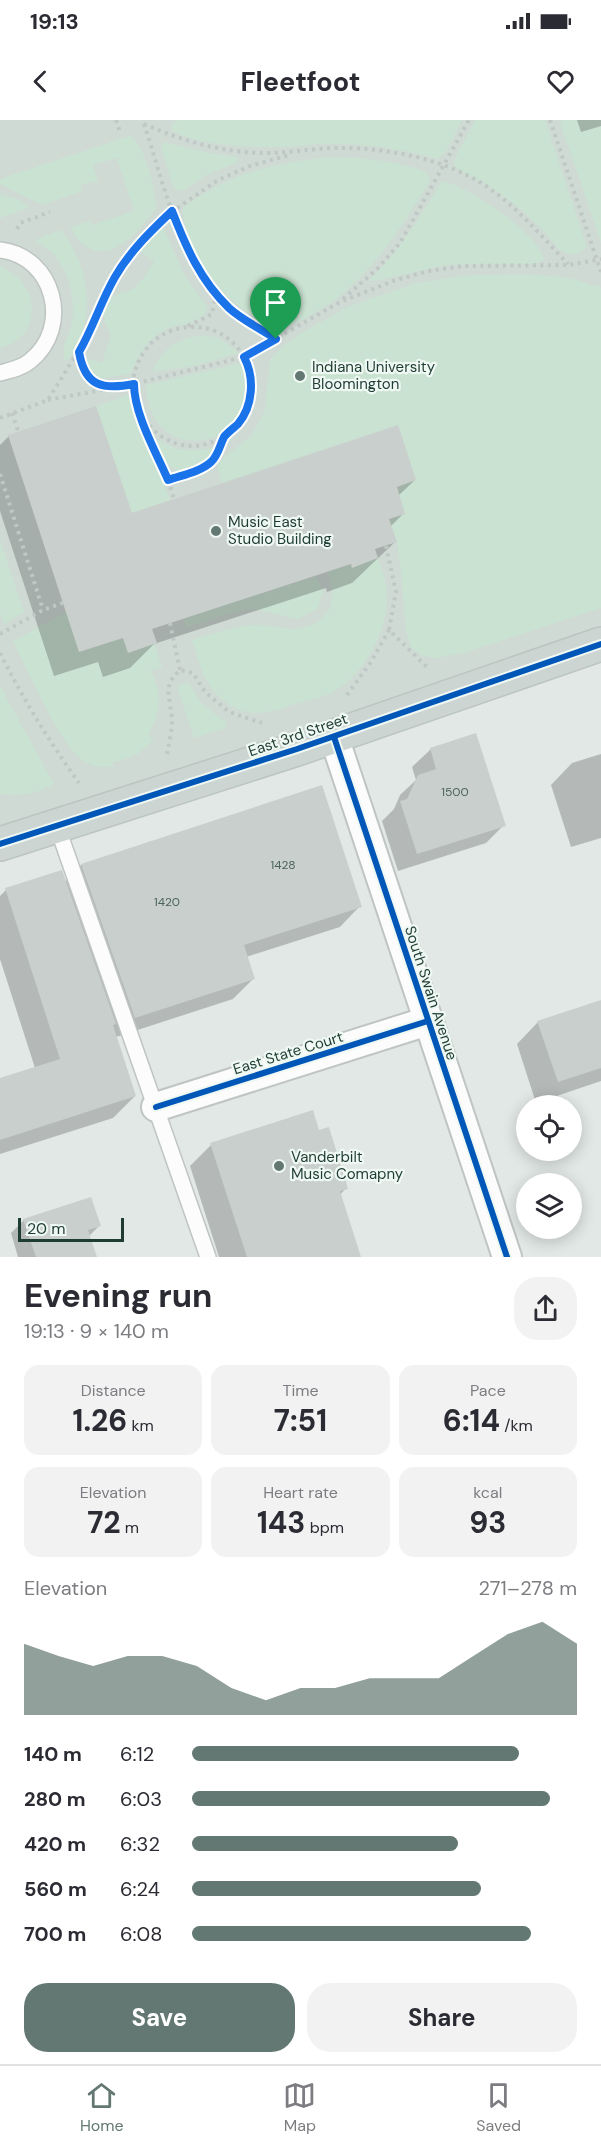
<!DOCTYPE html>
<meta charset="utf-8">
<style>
:root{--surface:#fff;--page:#f2f2f3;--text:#2b2b33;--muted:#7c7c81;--line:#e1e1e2;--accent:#637872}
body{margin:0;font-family:"DM Sans",sans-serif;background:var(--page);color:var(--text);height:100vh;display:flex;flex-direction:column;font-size:22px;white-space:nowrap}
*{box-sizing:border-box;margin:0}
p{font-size:20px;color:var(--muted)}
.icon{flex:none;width:33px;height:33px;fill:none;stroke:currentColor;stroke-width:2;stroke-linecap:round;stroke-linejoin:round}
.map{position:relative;height:1137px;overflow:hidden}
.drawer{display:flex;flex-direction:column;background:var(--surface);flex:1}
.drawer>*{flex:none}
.tools{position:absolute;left:516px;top:975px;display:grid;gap:12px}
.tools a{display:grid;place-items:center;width:66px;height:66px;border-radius:50%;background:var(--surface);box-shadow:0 3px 15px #0003;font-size:30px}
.scale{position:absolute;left:18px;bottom:15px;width:106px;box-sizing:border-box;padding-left:6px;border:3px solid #1f3c34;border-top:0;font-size:16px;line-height:21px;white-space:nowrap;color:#1f3c34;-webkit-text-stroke:4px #eff8f3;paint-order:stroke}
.pin{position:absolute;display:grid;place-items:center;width:51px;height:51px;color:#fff;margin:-62px -26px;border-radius:50% 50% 50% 0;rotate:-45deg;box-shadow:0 0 6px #0007}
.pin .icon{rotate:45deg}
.round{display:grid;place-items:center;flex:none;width:63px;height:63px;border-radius:24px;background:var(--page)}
.overview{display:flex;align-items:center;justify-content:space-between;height:102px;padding:0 24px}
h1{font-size:33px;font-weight:700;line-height:45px}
.stats{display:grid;grid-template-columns:repeat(3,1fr);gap:9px;height:102px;padding:6px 24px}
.stats div{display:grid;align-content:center;border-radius:15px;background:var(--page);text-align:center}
.stats b{font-size:30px;font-weight:700}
.stats small{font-size:16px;font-weight:400}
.stats p{font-size:16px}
.chart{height:168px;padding:12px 24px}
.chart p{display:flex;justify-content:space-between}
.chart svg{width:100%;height:108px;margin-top:6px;fill:var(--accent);opacity:.7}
.button{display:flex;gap:12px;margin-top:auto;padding:12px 24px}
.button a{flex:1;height:69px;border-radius:24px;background:var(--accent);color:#fff;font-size:24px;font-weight:700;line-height:69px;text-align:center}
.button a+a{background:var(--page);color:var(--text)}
ul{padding:0 24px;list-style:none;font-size:20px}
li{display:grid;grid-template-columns:96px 72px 1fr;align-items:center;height:45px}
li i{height:15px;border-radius:8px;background:var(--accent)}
.status{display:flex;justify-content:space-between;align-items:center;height:42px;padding:0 30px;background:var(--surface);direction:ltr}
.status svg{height:16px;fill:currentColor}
header{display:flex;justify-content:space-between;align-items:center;height:78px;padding:0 24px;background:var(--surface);font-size:27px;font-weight:700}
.menu{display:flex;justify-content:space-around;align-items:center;height:84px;border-top:2px solid var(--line);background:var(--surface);font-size:16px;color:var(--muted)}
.menu a{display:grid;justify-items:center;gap:3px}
.menu .current{color:var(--accent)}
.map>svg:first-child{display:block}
.built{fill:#cfdad5}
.green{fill:#cae2d1}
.shadow{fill:#0003}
.building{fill:#c9cfcd}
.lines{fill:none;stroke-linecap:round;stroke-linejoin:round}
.service-casing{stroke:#bfc5c2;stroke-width:18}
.minor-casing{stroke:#bfc5c2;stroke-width:32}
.primary-casing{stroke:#bbc5c1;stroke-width:36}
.path{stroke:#bfc8c4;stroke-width:4;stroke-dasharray:3 4.5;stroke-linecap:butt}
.service{stroke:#fbfcfb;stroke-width:15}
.minor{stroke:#fbfcfb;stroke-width:28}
.primary{stroke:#ccd5d2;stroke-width:33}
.cycleway-casing{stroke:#eff8f3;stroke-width:10}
.cycleway{stroke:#0057b8;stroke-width:6}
.route-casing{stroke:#fff;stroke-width:12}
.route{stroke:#1a73e8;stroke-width:8}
.poi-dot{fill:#637872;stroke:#eff8f3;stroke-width:2}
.labels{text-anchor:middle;stroke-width:4.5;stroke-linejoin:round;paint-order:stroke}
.number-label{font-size:12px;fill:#4a625b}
.poi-label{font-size:15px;fill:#1f3c34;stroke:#eff8f3;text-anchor:start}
.street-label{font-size:15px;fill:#1f3c34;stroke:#eff8f3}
</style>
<div class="status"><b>19:13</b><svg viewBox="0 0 49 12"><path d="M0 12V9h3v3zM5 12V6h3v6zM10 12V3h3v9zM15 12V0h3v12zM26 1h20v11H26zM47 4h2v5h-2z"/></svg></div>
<header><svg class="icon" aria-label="back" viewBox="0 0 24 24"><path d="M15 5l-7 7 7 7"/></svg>Fleetfoot<svg class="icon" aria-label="heart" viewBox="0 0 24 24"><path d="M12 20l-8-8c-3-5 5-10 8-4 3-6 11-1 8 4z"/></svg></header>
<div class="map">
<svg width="601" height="1137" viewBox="0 0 601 1137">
<rect width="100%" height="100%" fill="#e2e8e5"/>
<!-- built -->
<polygon class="built" points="0,0 601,0 601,512 0,719"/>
<!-- green -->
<g class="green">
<path d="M178 0H462L446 32 438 39C399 29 365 23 324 24 313 24 302 26 291 27 252 28 210 27 173 12L171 8 172 4Z"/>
<path d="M475 0H545L587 127C577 135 571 136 559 130 541 104 512 81 485 64 474 57 461 55 454 44L455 38Z"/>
<polygon points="559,0 601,0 601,122"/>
<path d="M130 16C145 24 156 71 156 88 140 111 110 148 81 123 76 119 73 112 70 107L90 101 91 105 134 91 117 38 93 45 98 61 81 65 82 71 42 85 0 64V60L9 56Z"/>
<polygon points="164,22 210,33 237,37 238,42 206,55 184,70 177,70 173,66 161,28"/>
<path d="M332 37C364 38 396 40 426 52L430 61C400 111 365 165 313 194 305 198 296 204 288 206 268 210 241 190 228 177 205 153 186 122 182 89 223 54 280 41 332 37Z"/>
<path d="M442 61C468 66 538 113 544 139L535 144 445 145 380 160 368 161C399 132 420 96 442 61Z"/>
<polygon points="0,74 22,81 29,88 0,98"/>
<path d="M161 109 165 111 183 152 191 165 206 184 207 191C197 206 179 203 165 210 146 220 139 236 131 254L98 259 86 247 85 242 89 239 102 243 111 215C103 202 98 184 116 175 121 172 129 172 134 168 142 162 148 150 154 142L139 130 156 110Z"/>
<path d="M61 110C91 148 98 204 66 242 60 227 67 221 71 206 76 185 71 156 57 138 51 131 43 125 35 120Z"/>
<path d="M0 147C42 162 43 218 0 228Z"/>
<path d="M470 155C504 156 563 150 593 166L599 165 601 169V488L463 533 437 538 423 536 411 528 406 511 401 451 397 422 389 399 405 394 397 367 416 360 399 306 222 363 217 344 252 315 265 290 270 240 281 228 298 215 349 186 417 163Z"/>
<path d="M204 215 219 218 240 233 194 246 152 252C161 228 179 218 204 215Z"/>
<path d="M245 242C247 251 250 261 250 270 251 316 181 341 156 300 149 290 147 277 146 265Z"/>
<polygon points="131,274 170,380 132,393 96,286"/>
<path d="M161 321C179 333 192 331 213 328L215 331C209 347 185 357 171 347 163 342 159 330 157 322Z"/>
<polygon points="0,419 24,492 4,504 0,493"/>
<path d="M348 437 352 447 378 438C383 452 387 464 387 478 387 512 364 554 335 571 322 578 305 581 291 585 266 594 245 599 223 580 204 565 199 542 192 520 212 514 231 507 252 505 266 503 279 509 293 509 303 509 312 506 320 500 339 486 332 465 325 445Z"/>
<polygon points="316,456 323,471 318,488 298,499 254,489 227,494 186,508 184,499"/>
<path d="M66 492 79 532 123 518 128 533 154 524 162 547 150 551C163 570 161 596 148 614L154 619C143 633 130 639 113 642V646C101 648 93 647 82 640 61 626 26 547 13 521Z"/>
<polygon points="186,563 190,564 202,584 226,602 226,608 194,618 177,566"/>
<path d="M0 566 53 662 52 665C38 673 17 678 0 673Z"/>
</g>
<!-- shadow -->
<g class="shadow">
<polygon points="577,0 601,0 601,6 581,12"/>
<polygon points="9,316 131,395 415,360 398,376 404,393 390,407 395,422 352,463 327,472 326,468 154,524 130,548 103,557 98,542 54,556 0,391 0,325"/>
<polygon points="431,629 504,705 486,723 398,751 382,701 394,689 400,675 416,660 412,647"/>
<polygon points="601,634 601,718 571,727 551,665 572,643"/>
<polygon points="322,666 360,786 340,807 246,837 253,859 233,879 116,917 135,976 113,998 0,1034 0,959 35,948 0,839 0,776 6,770 65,762 81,745"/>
<polygon points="601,881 601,961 536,983 517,924 538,902"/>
<polygon points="211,1025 346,1068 340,1075 359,1137 219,1137 190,1046"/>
<polygon points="24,1100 99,1106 89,1116 95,1137 18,1137 11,1113"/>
</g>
<!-- building -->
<g class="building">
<polygon points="96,286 132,393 398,305 416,360 397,367 405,394 389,399 397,422 375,429 378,438 352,448 351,444 152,509 157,523 128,533 123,518 79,532 8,315"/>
<polygon points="476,613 506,706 417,734 400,681 407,679 418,655 436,649 430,628"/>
<polygon points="322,665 362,787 244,825 255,859 135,898 81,744"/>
<polygon points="62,750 116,904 113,905 136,976 0,1020 0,958 60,939 5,768"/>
<polygon points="601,880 601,948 558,962 537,901"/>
<polygon points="313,990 319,1010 329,1007 348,1069 340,1071 361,1137 247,1137 210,1023"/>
<polygon points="91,1077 101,1106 88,1110 97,1137 36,1137 23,1099"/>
</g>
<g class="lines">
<defs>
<g id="service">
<path d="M0 130C54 136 73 207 30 241 22 248 11 250 0 253"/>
<polyline points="57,706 208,1137"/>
</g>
<g id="minor">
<polyline points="334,617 507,1137"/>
<polyline points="156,987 428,901"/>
</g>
<polyline id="primary" points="0,724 297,629 601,524"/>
</defs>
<!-- service casing -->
<use href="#service" class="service-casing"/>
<!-- minor casing -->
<use href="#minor" class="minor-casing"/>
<!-- primary casing -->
<use href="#primary" class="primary-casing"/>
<!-- path -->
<g class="path">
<polyline points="116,0 120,12"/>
<polyline points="550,0 601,152"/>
<path d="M144 4C176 18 210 29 245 32 279 36 312 27 346 28 394 29 448 40 489 68 519 89 543 118 568 144"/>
<path d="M144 4C164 64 181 146 230 189 244 201 261 209 276 219"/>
<polyline points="17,109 20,103 50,92"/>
<polyline points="343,179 377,149 400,123 469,0"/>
<polyline points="188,206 212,194 215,179 212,169"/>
<path d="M79 232C83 253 91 262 111 268"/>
<polyline points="48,280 133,264 244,237 340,182 396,160 429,151 463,146 569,145 601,139"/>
<polyline points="12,293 18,311"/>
<path d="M140 294C148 304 155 313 166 319 222 350 284 270 232 222 217 208 197 204 177 209 165 212 154 219 147 228 136 242 131 258 133 275 136 297 159 338 168 360L191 353 213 341 225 316"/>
<polyline points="0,298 48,280 90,212 114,159 142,120 173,91 218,60 250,46 289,35"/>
<polyline points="0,354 43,490"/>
<polyline points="168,360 174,379"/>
<polyline points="386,426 396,472 389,510 427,547"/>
<polyline points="170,503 180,550"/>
<polyline points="0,514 43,490 63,483"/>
<path d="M0 533C23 579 49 621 79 663"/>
<polyline points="347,575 371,542 389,510"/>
<path d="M167 634C169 623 172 611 172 600 171 578 161 567 180 550L193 553 205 572 229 592 262 603"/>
</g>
<!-- service -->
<use href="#service" class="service"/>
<!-- minor -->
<use href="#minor" class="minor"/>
<!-- primary -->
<use href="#primary" class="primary"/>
<defs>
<g id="cycleway">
<polyline points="334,617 507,1137"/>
<polyline points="0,724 297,629 601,524"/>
<polyline points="156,987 428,901"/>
</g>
</defs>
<!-- cycleway casing -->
<use href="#cycleway" class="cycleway-casing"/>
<!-- cycleway -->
<use href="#cycleway" class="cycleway"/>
</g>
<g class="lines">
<defs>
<path id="route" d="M172 91C186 127 200 160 229 188 242 200 261 209 276 219L244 237C255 258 253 286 238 304 234 308 228 312 224 317 220 325 218 336 211 342 200 352 182 355 168 360 156 332 134 294 134 264 103 270 85 267 79 232 93 208 101 181 115 157 130 131 151 111 172 91Z"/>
</defs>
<!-- route casing -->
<use href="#route" class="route-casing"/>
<!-- route -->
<use href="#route" class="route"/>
</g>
<!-- markers -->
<g class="poi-dot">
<circle cx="300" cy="256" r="6"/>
<circle cx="216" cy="411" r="6"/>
<circle cx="279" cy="1046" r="6"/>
</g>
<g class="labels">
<!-- number labels -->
<g class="number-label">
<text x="455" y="676">1500</text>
<text x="283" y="749">1428</text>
<text x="167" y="786">1420</text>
</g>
<!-- poi labels -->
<g class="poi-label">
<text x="312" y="252">Indiana University<tspan x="312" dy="17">Bloomington</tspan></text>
<text x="228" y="407">Music East<tspan x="228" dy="17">Studio Building</tspan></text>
<text x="291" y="1042">Vanderbilt<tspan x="291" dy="17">Music Comapny</tspan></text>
</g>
<!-- street labels -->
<g class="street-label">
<text transform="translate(298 615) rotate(-19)" y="5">East 3rd Street</text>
<text transform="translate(431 873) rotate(72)" y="5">South Swain Avenue</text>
<text transform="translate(288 933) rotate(-17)" y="5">East State Court</text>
</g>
</g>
</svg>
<div class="tools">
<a><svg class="icon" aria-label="locate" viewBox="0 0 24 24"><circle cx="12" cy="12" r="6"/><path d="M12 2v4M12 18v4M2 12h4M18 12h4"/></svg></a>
<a><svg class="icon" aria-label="layers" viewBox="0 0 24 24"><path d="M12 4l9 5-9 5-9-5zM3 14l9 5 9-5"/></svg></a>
</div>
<div class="scale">20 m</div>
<div class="pin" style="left:276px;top:219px;background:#1e9e55"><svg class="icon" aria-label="arrive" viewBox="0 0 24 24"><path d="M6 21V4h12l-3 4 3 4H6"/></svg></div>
</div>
<section class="drawer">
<div class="overview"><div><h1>Evening run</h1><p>19:13 · 9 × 140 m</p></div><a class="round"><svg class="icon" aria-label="share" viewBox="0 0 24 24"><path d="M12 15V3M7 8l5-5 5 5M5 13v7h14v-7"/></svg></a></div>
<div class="stats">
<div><p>Distance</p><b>1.26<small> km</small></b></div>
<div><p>Time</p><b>7:51</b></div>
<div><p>Pace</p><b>6:14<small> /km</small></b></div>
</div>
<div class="stats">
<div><p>Elevation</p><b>72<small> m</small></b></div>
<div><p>Heart rate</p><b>143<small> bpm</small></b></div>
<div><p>kcal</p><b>93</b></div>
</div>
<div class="chart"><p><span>Elevation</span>271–278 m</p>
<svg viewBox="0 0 160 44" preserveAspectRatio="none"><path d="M0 44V15L10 20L20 24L30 20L40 20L50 24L60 33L70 38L80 33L90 33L100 29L110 29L120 29L130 20L140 11L150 6L160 15V44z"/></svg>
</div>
<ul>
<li><b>140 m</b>6:12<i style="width:85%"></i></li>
<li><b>280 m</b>6:03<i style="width:93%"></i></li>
<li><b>420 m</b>6:32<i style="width:69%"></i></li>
<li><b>560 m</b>6:24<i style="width:75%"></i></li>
<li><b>700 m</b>6:08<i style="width:88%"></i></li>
</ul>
<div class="button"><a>Save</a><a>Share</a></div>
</section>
<nav class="menu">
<a class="current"><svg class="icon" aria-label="home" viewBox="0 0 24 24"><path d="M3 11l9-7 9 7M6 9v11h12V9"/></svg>Home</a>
<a><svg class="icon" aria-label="map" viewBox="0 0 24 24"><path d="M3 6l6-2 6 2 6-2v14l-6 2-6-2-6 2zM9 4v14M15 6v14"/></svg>Map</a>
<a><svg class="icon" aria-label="saved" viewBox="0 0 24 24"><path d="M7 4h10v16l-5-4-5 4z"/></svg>Saved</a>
</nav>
